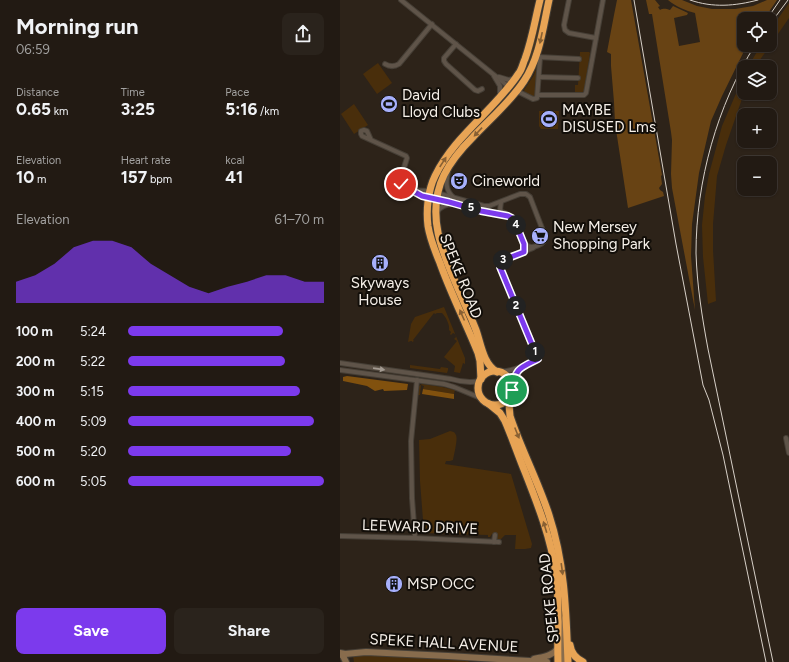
<!DOCTYPE html>
<meta charset="utf-8">
<style>
:root{--surface:#221a13;--page:#2a231c;--text:#f1f3f6;--muted:#a2a1a0;--line:#3f3833;--accent:#7c3aed}
body{margin:0;font-family:Figtree,sans-serif;background:var(--page);color:var(--text);height:100vh;display:flex;flex-direction:column;font-size:15px;white-space:nowrap}
*{box-sizing:border-box;margin:0}
p{font-size:13px;color:var(--muted)}
.icon{flex:none;width:22px;height:22px;fill:none;stroke:currentColor;stroke-width:2;stroke-linecap:round;stroke-linejoin:round}
.map{position:relative;flex:1;overflow:hidden}
.side{display:flex;flex-direction:column;background:var(--surface);width:340px}
.side>*{flex:none}
.controls{position:absolute;left:397px;top:12px;display:grid;gap:8px}
.controls a{display:grid;place-items:center;width:40px;height:40px;border-radius:8px;background:var(--surface);box-shadow:0 1px 3px #0004,0 0 0 1px var(--line);font-size:20px}
.pin{position:absolute;display:grid;place-items:center;width:34px;height:34px;color:#fff;margin:-17px;border:2px solid #fff;border-radius:50%;box-shadow:0 1px 4px #0007}
.km{position:absolute;width:20px;height:20px;margin:-10px;border-radius:50%;background:#222;color:#fff;font-size:11px;line-height:20px;text-align:center}
.round{display:grid;place-items:center;flex:none;width:42px;height:42px;border-radius:8px;background:var(--page)}
.headline{display:flex;align-items:center;justify-content:space-between;height:68px;padding:0 16px}
h1{font-size:22px;font-weight:700;line-height:30px}
.figures{display:grid;grid-template-columns:repeat(3,1fr);gap:6px;height:68px;padding:4px 16px}
.figures div{display:grid;align-content:center}
.figures b{font-size:17px;font-weight:700}
.figures small{font-size:11px;font-weight:400}
.figures p{font-size:11px}
.chart{height:112px;padding:8px 16px}
.chart p{display:flex;justify-content:space-between}
.chart svg{width:100%;height:72px;margin-top:4px;fill:var(--accent);opacity:.7}
.cta{display:flex;gap:8px;margin-top:auto;padding:8px 16px}
.cta a{flex:1;height:46px;border-radius:8px;background:var(--accent);color:#fff;font-size:16px;font-weight:700;line-height:46px;text-align:center}
.cta a+a{background:var(--page);color:var(--text)}
ul{padding:0 16px;list-style:none;font-size:13px}
li{display:grid;grid-template-columns:64px 48px 1fr;align-items:center;height:30px}
li i{height:10px;border-radius:5px;background:var(--accent)}
main{display:flex;flex:1;min-height:0}
.map>svg:first-child{display:block}
.green{fill:#492e0b}
.forest{fill:#684314}
.water{fill:#81510e}
.lines{fill:none;stroke-linecap:round;stroke-linejoin:round}
.street-casing{stroke:#463f36;stroke-width:6}
.secondary-casing{stroke:#463f36;stroke-width:8}
.highway-casing{stroke:#463f36;stroke-width:9}
.street{stroke:#5f5449;stroke-width:4}
.secondary{stroke:#886c4d;stroke-width:6}
.highway{stroke:#e8a455;stroke-width:7}
.rail{stroke:#d7d0c8;stroke-width:1}
.oneway{fill:#886033}
.oneway2{fill:#a39a91}
.route-casing{stroke:#fff;stroke-width:8}
.route{stroke:#7c3aed;stroke-width:5}
.labels{text-anchor:middle;stroke-width:4;stroke-linejoin:round;paint-order:stroke}
.poi-label{font-size:15px;fill:#f6f0e9;stroke:#120e09;text-anchor:start}
.street-label{font-size:15px;fill:#f6f0e9;stroke:#120e09}
</style>
<main>
<section class="side">
<div class="headline"><div><h1>Morning run</h1><p>06:59</p></div><a class="round"><svg class="icon" aria-label="share" viewBox="0 0 24 24"><path d="M12 15V3M7 8l5-5 5 5M5 13v7h14v-7"/></svg></a></div>
<div class="figures">
<div><p>Distance</p><b>0.65<small> km</small></b></div>
<div><p>Time</p><b>3:25</b></div>
<div><p>Pace</p><b>5:16<small> /km</small></b></div>
</div>
<div class="figures">
<div><p>Elevation</p><b>10<small> m</small></b></div>
<div><p>Heart rate</p><b>157<small> bpm</small></b></div>
<div><p>kcal</p><b>41</b></div>
</div>
<div class="chart"><p><span>Elevation</span>61–70 m</p>
<svg viewBox="0 0 160 44" preserveAspectRatio="none"><path d="M0 44V31L10 27L20 20L30 10L40 6L50 6L60 10L70 20L80 27L90 34L100 38L110 34L120 31L130 27L140 27L150 31L160 31V44z"/></svg>
</div>
<ul>
<li><b>100 m</b>5:24<i style="width:79%"></i></li>
<li><b>200 m</b>5:22<i style="width:80%"></i></li>
<li><b>300 m</b>5:15<i style="width:88%"></i></li>
<li><b>400 m</b>5:09<i style="width:95%"></i></li>
<li><b>500 m</b>5:20<i style="width:83%"></i></li>
<li><b>600 m</b>5:05<i style="width:100%"></i></li>
</ul>
<div class="cta"><a>Save</a><a>Share</a></div>
</section>
<div class="map">
<svg width="449" height="662" viewBox="0 0 449 662">
<rect width="100%" height="100%" fill="#2d2319"/>
<!-- green -->
<g class="green">
<polygon points="449,3 449,18 415,67 408,67 421,45 430,45 430,30"/>
<path d="M198 20C205 31 188 67 181 78L180 77Z"/>
<polygon points="240,52 249,52 250,53 244,91 243,92 235,93 235,85 238,85"/>
<polygon points="38,63 52,83 37,94 23,74"/>
<polygon points="197,66 198,67 196,94 193,97 185,94 185,92 184,90 194,75"/>
<polygon points="404,75 404,93 386,145 377,176 373,224 373,250 376,301 368,304 363,257 362,225 365,196 369,174 382,126"/>
<polygon points="14,104 28,125 14,134 1,114"/>
<polygon points="199,111 219,111 218,129 201,129 199,126"/>
<path d="M104 307 125 358V364L123 363 120 373 114 372 115 366 104 357 117 341 114 339 116 337 115 334 113 333 111 335 110 334 111 332 109 330C110 325 106 317 102 313H97L95 314 94 313 73 340 74 341 72 342V341H71L68 342 71 324 75 317Z"/>
<polygon points="70,365 100,369 101,367 108,368 108,370 107,373 70,368"/>
<polygon points="82,384 102,387 115,390 114,394 83,389 84,386 81,385 80,395 77,395 78,387"/>
<path d="M110 431C113 432 114 431 116 435 118 439 114 454 113 460L110 461H106L105 464 171 474 192 544 191 548 185 549H175L176 535H165L161 539H157V534H152L150 537H148V535L84 533 80 481 79 440 90 439Z"/>
<polygon points="21,655 104,657 111,659 127,660 129,662 14,662 13,656"/>
</g>
<!-- forest -->
<g class="forest">
<polygon points="277,0 291,0 322,175 321,176 322,184 319,188 320,190 323,192 324,196 288,208 275,123 274,102 271,66 271,54 267,52 274,15"/>
<path d="M306 0H315L320 6 318 7 320 10C324 8 326 9 330 10L333 6 348 13 347 15 334 18 339 46 360 42 355 13C346 11 335 6 328 0H342L357 6 372 9H395L413 6 427 0H437L424 19H404V45H407L382 96 371 121 359 173 352 224 351 256 355 310 332 188 331 174 332 140 331 132 312 14H309Z"/>
</g>
<!-- water -->
<g class="water">
<polygon points="7,376 68,384 67,390 44,391 43,389 35,391 27,386 3,381 3,377"/>
<polygon points="83,389 114,394 114,399 82,394"/>
</g>
<g class="lines">
<defs>
<g id="street">
<polyline points="61,0 169,87"/>
<polyline points="229,0 224,25 225,30 229,33 256,38"/>
<polyline points="116,44 104,58 104,61 106,64 135,90 138,91 142,89"/>
<polyline points="198,57 239,59"/>
<path d="M45 64C50 67 54 67 59 64L92 24"/>
<polyline points="154,76 160,86 160,96"/>
<polyline points="159,77 169,80 173,79"/>
<polyline points="199,77 238,78"/>
<polyline points="176,93 179,92 193,99 197,98 200,58"/>
<polyline points="198,95 244,95 246,93 263,0"/>
<path d="M31 140 27 131 24 130 21 131V134L22 136 66 156 67 158C64 167 60 179 62 189L64 190 90 191"/>
<path d="M108 172C106 181 105 190 113 197"/>
<polyline points="73,192 82,196 112,203"/>
<path d="M97 193 144 206H149L180 194H186L190 197 205 236C205 240 204 243 199 245 178 255 183 225 171 217 164 213 148 213 140 211 132 209 121 203 113 204 106 204 101 206 97 212"/>
<polyline points="161,202 160,210 162,212 165,213"/>
<path d="M0 363 111 379C121 382 129 383 140 381"/>
<polyline points="0,370 104,384 114,387 143,399"/>
<path d="M160 372C174 371 185 365 198 359L160 267V263L163 260 193 248"/>
<polyline points="172,389 174,378 180,368"/>
<polyline points="446,438 449,453"/>
<polyline points="0,536 75,538 159,542"/>
<polyline points="75,538 72,498 71,441 77,380"/>
<polyline points="154,542 155,535"/>
</g>
<g id="secondary">
<polyline points="0,653 5,654 26,652 108,656 207,662"/>
<polyline points="0,654 3,656 6,662"/>
<path d="M194 659C202 657 213 656 218 648"/>
<polyline points="223,662 223,626 225,618"/>
</g>
<g id="highway">
<circle cx="155" cy="388" r="17"/>
<path d="M157 372C143 364 141 344 136 330 133 322 130 315 126 307 109 266 82 220 104 175 111 161 122 148 133 137 150 119 171 101 184 81 200 57 203 27 209 0"/>
<path d="M141 379 140 361 138 353C126 323 111 294 100 263 95 251 90 239 88 226 86 210 88 190 95 176 115 135 155 110 179 73 182 69 183 63 185 59 192 40 195 20 200 0"/>
<path d="M170 395 169 404 170 416C181 449 198 481 209 515 225 564 226 611 228 662"/>
<path d="M149 404 160 413 165 421C172 437 178 455 185 472 198 505 211 538 216 574 220 603 217 632 218 662"/>
<path d="M230 645C231 653 235 658 243 662"/>
</g>
</defs>
<!-- street casing -->
<use href="#street" class="street-casing"/>
<!-- secondary casing -->
<use href="#secondary" class="secondary-casing"/>
<!-- highway casing -->
<use href="#highway" class="highway-casing"/>
<!-- street -->
<use href="#street" class="street"/>
<!-- secondary -->
<use href="#secondary" class="secondary"/>
<!-- highway -->
<use href="#highway" class="highway"/>
<!-- rail -->
<g class="rail">
<polyline points="294,0 336,244 363,385 369,400 383,455 426,662"/>
<path d="M350 0C373 8 395 6 418 0"/>
<polyline points="427,19 440,0"/>
<polyline points="430,24 448,0"/>
<path d="M415 45C377 106 356 181 356 253 357 285 362 317 368 349L433 662"/>
</g>
</g>
<!-- one-way arrows -->
<defs><path id="oneway-solid" d="M-6-.8H1V-3.2L6.5 0L1 3.2V.8H-6Z"/></defs>
<g class="oneway">
<use href="#oneway-solid" transform="translate(201 38) rotate(102)"/>
<use href="#oneway-solid" transform="translate(138 132) rotate(133)"/>
<use href="#oneway-solid" transform="translate(103 162) rotate(-57)"/>
<use href="#oneway-solid" transform="translate(122 315) rotate(-114)"/>
<use href="#oneway-solid" transform="translate(177 433) rotate(68)"/>
<use href="#oneway-solid" transform="translate(205 527) rotate(-107)"/>
<use href="#oneway-solid" transform="translate(222 569) rotate(82)"/>
</g>
<use class="oneway2" href="#oneway-solid" transform="translate(39 369) rotate(8)"/>
<g class="lines">
<defs>
<path id="route" d="M61 184 62 189 64 190H71L82 196 109 202 141 211 168 216 172 218 175 222 184 244V252L163 260 160 263V267L198 359C180 368 175 368 172 390"/>
</defs>
<!-- route casing -->
<use href="#route" class="route-casing"/>
<!-- route -->
<use href="#route" class="route"/>
</g>
<!-- icons -->
<defs>
<symbol id="stadium-disc" viewBox="-11 -11 22 22"><circle r="9.5" fill="#a7b0fc" stroke="#120e09"/><path d="M0-5a6.5 5 0 1 0 0 10a6.5 5 0 1 0 0-10ZM-3.5-1.8h7v3.6h-7Z" fill="#111"/></symbol>
<symbol id="theatre-disc" viewBox="-11 -11 22 22"><circle r="9.5" fill="#a7b0fc" stroke="#120e09"/><path d="M-5-5.5Q0-4 5-5.5V0Q5 5 0 6Q-5 5-5 0ZM-3.3-2.5H-1v1.5H-3.3ZM1-2.5H3.3v1.5H1ZM-2.8 1Q0 5.5 2.8 1Z" fill="#111"/></symbol>
<symbol id="supermarket-disc" viewBox="-11 -11 22 22"><circle r="9.5" fill="#a7b0fc" stroke="#120e09"/><path d="M-6-5.5h2.5l.6 2H6L4.5 2H-2.5L-4.4-4H-6ZM-1.5 3.2a1.3 1.3 0 1 0 .1 0ZM3 3.2a1.3 1.3 0 1 0 .1 0Z" fill="#111"/></symbol>
<symbol id="building-disc" viewBox="-11 -11 22 22"><circle r="9.5" fill="#a7b0fc" stroke="#120e09"/><path d="M-4-6H4V6H1V3H-1V6H-4ZM-2.5-4.3h1.7v1.8h-1.7ZM.8-4.3h1.7v1.8H.8ZM-2.5-1h1.7V.8h-1.7ZM.8-1h1.7V.8H.8Z" fill="#111"/></symbol>
</defs>
<g fill-rule="evenodd">
<use href="#stadium-disc" x="39" y="94" width="20" height="20"/>
<use href="#stadium-disc" x="199" y="109" width="20" height="20"/>
<use href="#theatre-disc" x="109" y="171" width="20" height="20"/>
<use href="#supermarket-disc" x="190" y="226" width="20" height="20"/>
<use href="#building-disc" x="30" y="253" width="20" height="20"/>
<use href="#building-disc" x="44" y="574" width="20" height="20"/>
</g>
<g class="labels">
<!-- poi labels -->
<g class="poi-label">
<text x="62" y="100">David<tspan x="62" dy="17">Lloyd Clubs</tspan></text>
<text x="222" y="115">MAYBE<tspan x="222" dy="17">DISUSED Lms</tspan></text>
<text x="132" y="186">Cineworld</text>
<text x="213" y="232">New Mersey<tspan x="213" dy="17">Shopping Park</tspan></text>
<text x="40" y="288" text-anchor="middle">Skyways<tspan x="40" dy="17">House</tspan></text>
<text x="67" y="589">MSP OCC</text>
</g>
<!-- street labels -->
<g class="street-label">
<text transform="translate(121 276) rotate(68)" y="5">SPEKE ROAD</text>
<text transform="translate(80 527) rotate(2)" y="5">LEEWARD DRIVE</text>
<text transform="translate(209 598) rotate(-96)" y="5">SPEKE ROAD</text>
<text transform="translate(104 643) rotate(3)" y="5">SPEKE HALL AVENUE</text>
</g>
</g>
</svg>
<div class="controls">
<a><svg class="icon" aria-label="locate" viewBox="0 0 24 24"><circle cx="12" cy="12" r="6"/><path d="M12 2v4M12 18v4M2 12h4M18 12h4"/></svg></a>
<a><svg class="icon" aria-label="layers" viewBox="0 0 24 24"><path d="M12 4l9 5-9 5-9-5zM3 14l9 5 9-5"/></svg></a>
<a>+</a>
<a>−</a>
</div>
<div class="pin" style="left:172px;top:390px;background:#1e9e55"><svg class="icon" aria-label="arrive" viewBox="0 0 24 24"><path d="M6 21V4h12l-3 4 3 4H6"/></svg></div>
<div class="pin" style="left:61px;top:184px;background:#d93025"><svg class="icon" aria-label="check" viewBox="0 0 24 24"><path d="M5 12l5 5 9-10"/></svg></div>
<b class="km" style="left:195px;top:352px">1</b>
<b class="km" style="left:176px;top:306px">2</b>
<b class="km" style="left:163px;top:260px">3</b>
<b class="km" style="left:176px;top:225px">4</b>
<b class="km" style="left:131px;top:208px">5</b>
</div>
</main>
